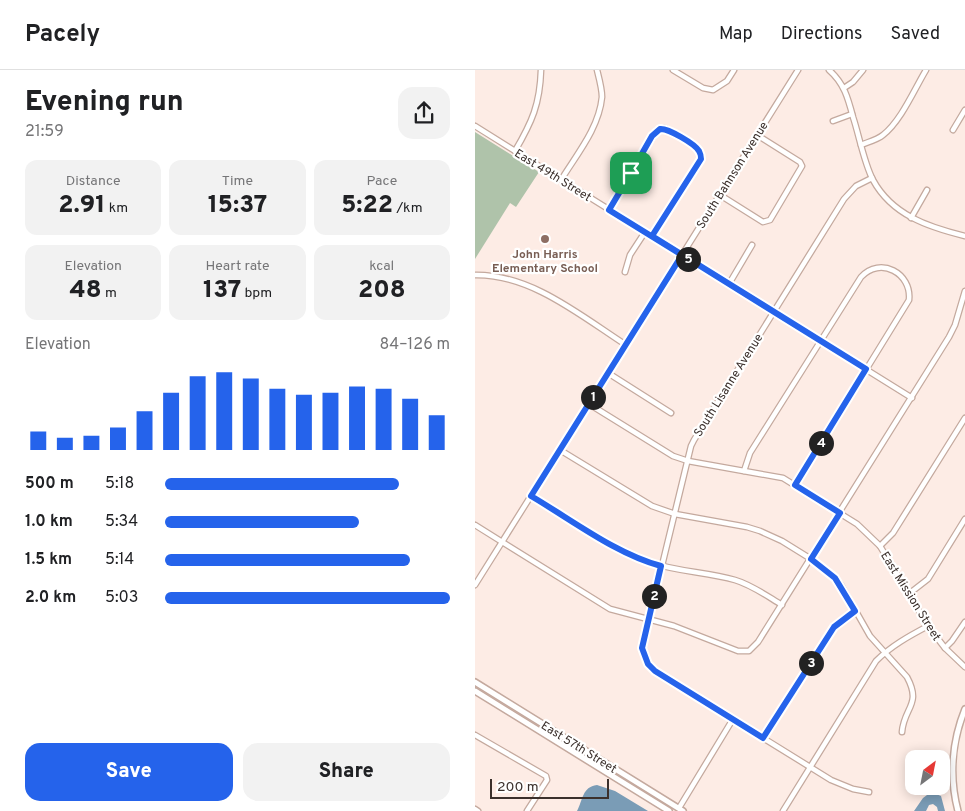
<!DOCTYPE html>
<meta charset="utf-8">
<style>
:root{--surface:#fff;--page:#f2f2f2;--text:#202124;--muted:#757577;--line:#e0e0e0;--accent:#2563eb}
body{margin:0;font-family:Overpass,sans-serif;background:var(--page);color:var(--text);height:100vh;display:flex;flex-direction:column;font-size:19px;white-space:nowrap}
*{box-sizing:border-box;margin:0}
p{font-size:16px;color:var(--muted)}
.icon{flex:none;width:28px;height:28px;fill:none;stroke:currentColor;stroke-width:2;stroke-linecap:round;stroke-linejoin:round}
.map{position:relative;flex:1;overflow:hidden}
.sheet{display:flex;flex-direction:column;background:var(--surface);width:475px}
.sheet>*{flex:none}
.needle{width:32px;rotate:32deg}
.controls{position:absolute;left:430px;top:680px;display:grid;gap:10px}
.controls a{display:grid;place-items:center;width:45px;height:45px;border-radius:10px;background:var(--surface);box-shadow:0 2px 12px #0003;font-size:25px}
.scale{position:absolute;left:15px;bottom:12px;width:119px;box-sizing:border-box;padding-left:5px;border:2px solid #3b302c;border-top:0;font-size:14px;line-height:18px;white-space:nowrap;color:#3b302c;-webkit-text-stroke:4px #fff;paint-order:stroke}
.pin{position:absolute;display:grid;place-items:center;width:42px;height:42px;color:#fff;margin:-21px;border-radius:10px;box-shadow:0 2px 8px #0006}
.km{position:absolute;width:25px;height:25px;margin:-12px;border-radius:50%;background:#222;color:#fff;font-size:14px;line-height:25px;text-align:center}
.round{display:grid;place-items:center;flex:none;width:52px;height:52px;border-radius:15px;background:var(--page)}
.overview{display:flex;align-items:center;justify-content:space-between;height:85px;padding:0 25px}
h1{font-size:28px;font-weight:800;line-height:38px}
.metrics{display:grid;grid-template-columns:repeat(3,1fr);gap:8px;height:85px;padding:5px 25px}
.metrics div{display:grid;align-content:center;border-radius:12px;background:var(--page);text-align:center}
.metrics b{font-size:25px;font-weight:800}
.metrics small{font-size:14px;font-weight:400}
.metrics p{font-size:14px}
.chart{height:140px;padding:10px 25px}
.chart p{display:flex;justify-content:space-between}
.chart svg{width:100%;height:90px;margin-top:5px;stroke:var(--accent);stroke-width:6}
.primary-button{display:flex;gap:10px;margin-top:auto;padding:10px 25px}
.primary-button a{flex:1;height:58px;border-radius:15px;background:var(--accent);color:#fff;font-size:20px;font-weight:800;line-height:58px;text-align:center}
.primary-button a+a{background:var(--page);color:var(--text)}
ul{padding:0 25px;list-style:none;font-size:16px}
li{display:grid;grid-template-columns:80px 60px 1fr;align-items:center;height:38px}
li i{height:12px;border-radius:6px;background:var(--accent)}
header{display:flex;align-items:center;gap:30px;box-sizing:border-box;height:70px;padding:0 25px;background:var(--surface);border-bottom:1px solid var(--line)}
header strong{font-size:24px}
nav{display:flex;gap:28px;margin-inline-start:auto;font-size:18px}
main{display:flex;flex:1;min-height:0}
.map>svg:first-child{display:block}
.green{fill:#afc3aa}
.water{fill:#7a9cb6}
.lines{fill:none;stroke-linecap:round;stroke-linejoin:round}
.minor-casing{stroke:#c4a99e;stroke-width:7}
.major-casing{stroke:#c4a99e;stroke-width:8}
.minor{stroke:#fff;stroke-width:4.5}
.major{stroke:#fff;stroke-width:5}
.route-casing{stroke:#fff;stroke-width:10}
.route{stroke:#2563eb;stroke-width:6}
.education-dot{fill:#8d6e63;stroke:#fff;stroke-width:2}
.labels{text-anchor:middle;stroke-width:4.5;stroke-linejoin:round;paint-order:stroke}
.street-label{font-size:12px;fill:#3b302c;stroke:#fff}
.education-label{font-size:12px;font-weight:bold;fill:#785e54;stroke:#fff}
</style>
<header>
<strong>Pacely</strong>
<nav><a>Map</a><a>Directions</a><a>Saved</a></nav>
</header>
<main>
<section class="sheet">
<div class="overview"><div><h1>Evening run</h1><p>21:59</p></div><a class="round"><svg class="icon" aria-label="share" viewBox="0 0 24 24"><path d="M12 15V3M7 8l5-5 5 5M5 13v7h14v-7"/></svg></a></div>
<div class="metrics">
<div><p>Distance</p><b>2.91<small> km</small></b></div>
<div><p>Time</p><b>15:37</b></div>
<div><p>Pace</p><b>5:22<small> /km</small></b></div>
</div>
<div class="metrics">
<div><p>Elevation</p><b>48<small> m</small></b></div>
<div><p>Heart rate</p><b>137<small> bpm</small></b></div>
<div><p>kcal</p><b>208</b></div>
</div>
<div class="chart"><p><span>Elevation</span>84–126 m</p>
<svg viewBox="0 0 160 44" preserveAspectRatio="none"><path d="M5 44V35M15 44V38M25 44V37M35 44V33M45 44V25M55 44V16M65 44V8M75 44V6M85 44V9M95 44V14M105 44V17M115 44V16M125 44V13M135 44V14M145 44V19M155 44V27"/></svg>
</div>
<ul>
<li><b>500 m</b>5:18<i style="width:82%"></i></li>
<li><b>1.0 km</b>5:34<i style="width:68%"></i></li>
<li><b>1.5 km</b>5:14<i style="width:86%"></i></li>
<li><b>2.0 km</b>5:03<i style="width:100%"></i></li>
</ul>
<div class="primary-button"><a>Save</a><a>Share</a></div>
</section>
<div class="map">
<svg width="490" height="741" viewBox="0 0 490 741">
<rect width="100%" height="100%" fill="#fdece5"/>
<!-- green -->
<polygon class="green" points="0,62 64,102 41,137 35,133 0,189"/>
<!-- water -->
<g class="water">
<path d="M122 715 140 721 173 741H102C108 730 107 717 122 715Z"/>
<polygon points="456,722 466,726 470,741 463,741 462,737 458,734 454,735 451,741 439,741 448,728"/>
</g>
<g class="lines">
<defs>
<g id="minor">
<polyline points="198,0 228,18 238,20 252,11 259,0"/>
<path d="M354 0C369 13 373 28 378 47 384 65 389 93 398 110 417 145 453 157 490 166"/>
<polyline points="369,18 378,12 388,0"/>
<polyline points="358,51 377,44"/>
<polyline points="0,56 437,328"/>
<polyline points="478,60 490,40"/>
<path d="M386 75C393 72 402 70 408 65 426 51 439 20 451 0"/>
<path d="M40 81C57 52 65 34 66 0"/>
<path d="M86 110C102 84 124 58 127 27 127 19 124 8 122 0"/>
<polyline points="245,125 288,152 295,150 327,96 325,92 282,65"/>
<path d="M134 140 182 60 189 58C201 63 226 75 226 89L177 166"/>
<polyline points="436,148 452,120"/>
<polyline points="150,202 155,185 170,162"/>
<path d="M0 205C56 204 106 246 151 275"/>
<polyline points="254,214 277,175"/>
<polyline points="133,303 196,343"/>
<polyline points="114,334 198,386 213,391 308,408 382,454 405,476 453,556 470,578 490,597"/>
<path d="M85 380 177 436 200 444 272 457 285 461 307 471 336 489 360 508 366 515 395 566 432 607C447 635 429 637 427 662"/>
<path d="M269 401 275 383 386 207C405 186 437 203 434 230L320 415"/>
<path d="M56 426C95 449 134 479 177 493 204 502 233 502 260 510 277 515 292 526 307 535"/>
<polyline points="0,455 135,539 199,556 263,581 274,581 283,572 474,267 480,255 490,221"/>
<polyline points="405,476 418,463 490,348"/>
<polyline points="0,515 323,0"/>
<polyline points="435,523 453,509 490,449"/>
<polyline points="470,578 477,571 490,552"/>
<polyline points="0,665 71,706 72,710 52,741"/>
<polyline points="288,668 359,557 380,541"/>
<polyline points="394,722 378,719 356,710 180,601 173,594 167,578 216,376 219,370 369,129 381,116 397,108"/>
<polyline points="204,738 258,649"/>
<polyline points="0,739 3,741"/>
<path d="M308 741 401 591C416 576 434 566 453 556"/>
</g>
<g id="major">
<polyline points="0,612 208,741"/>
<polyline points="0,621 194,741"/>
<path d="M483 741C474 707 477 671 490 639"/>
</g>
</defs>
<!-- minor casing -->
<use href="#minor" class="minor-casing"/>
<!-- major casing -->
<use href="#major" class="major-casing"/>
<!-- minor -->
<use href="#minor" class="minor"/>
<!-- major -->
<use href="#major" class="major"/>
</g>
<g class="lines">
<defs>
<path id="route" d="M156 103 134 140C158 155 183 170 207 185L56 426C97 450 141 484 186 496L167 578 173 594 180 601 288 668 359 557 380 541 360 508 336 489 365 443 320 415 391 299 177 166 226 89C226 85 226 85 224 81 220 74 193 58 185 59L177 66 156 103"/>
</defs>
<!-- route casing -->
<use href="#route" class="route-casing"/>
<!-- route -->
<use href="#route" class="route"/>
</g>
<!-- markers -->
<circle class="education-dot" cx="70" cy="169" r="5"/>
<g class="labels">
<!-- street labels -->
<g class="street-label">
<text transform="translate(78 105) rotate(32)" y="4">East 49th Street</text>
<text transform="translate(257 105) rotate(-58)" y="4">South Bahnson Avenue</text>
<text transform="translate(253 315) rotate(-58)" y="4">South Lisanne Avenue</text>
<text transform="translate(436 526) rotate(58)" y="4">East Mission Street</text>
<text transform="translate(104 677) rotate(32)" y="4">East 57th Street</text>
</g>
<!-- education labels -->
<g class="education-label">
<text x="70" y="188">John Harris<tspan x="70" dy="14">Elementary School</tspan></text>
</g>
</g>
</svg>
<div class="controls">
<a><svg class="needle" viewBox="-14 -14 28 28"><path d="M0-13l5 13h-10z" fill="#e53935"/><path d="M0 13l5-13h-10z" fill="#757577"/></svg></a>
</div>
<div class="scale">200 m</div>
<div class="pin" style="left:156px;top:103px;background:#1e9e55"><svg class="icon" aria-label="arrive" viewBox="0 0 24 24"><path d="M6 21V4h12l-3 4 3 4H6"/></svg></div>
<b class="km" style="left:118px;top:327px">1</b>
<b class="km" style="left:179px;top:526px">2</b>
<b class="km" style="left:336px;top:593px">3</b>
<b class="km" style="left:346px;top:373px">4</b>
<b class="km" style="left:213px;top:189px">5</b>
</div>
</main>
